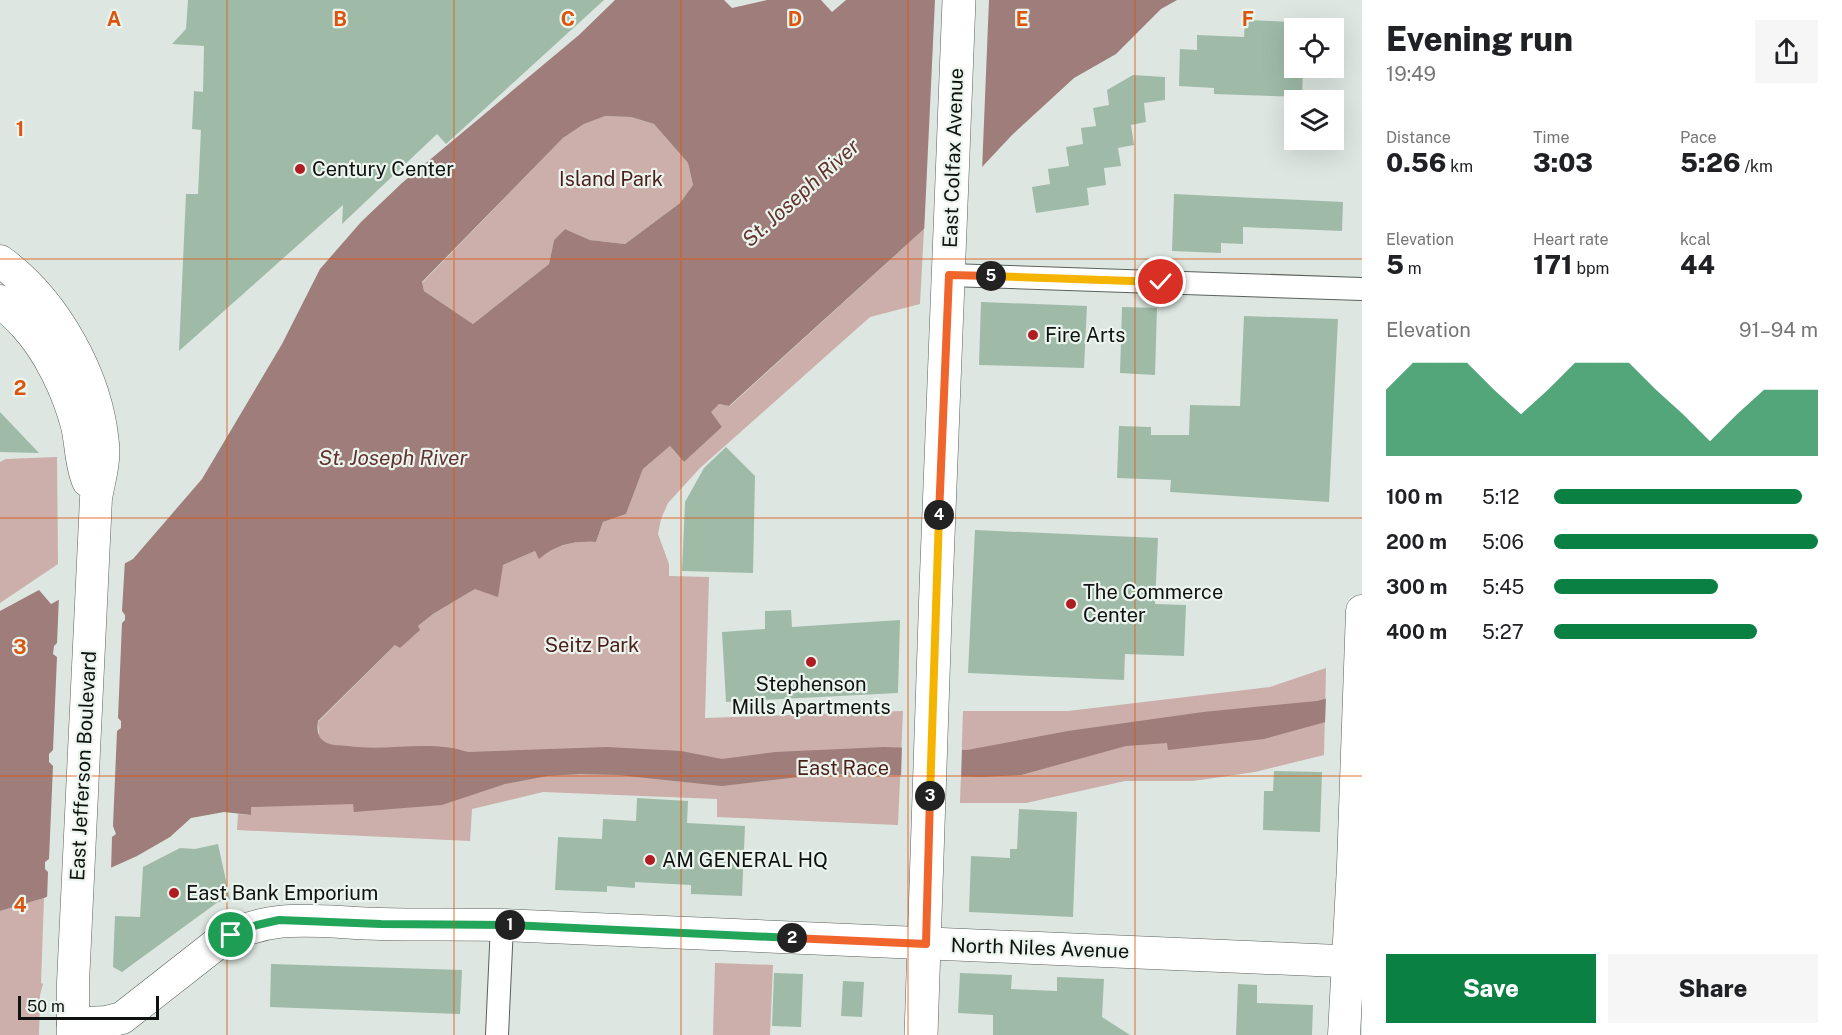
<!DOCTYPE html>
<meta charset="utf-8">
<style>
:root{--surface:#fff;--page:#f6f6f6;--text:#202124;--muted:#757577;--accent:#0b8043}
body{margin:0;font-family:"Public Sans",sans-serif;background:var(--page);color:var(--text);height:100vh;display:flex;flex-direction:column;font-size:22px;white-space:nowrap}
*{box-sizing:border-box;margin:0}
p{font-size:20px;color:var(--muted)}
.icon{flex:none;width:33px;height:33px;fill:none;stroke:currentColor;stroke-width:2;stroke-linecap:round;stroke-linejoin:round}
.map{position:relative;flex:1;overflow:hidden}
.sheet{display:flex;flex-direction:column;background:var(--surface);width:480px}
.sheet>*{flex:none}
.tools{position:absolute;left:1284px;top:18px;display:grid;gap:12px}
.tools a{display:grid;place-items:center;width:60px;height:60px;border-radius:0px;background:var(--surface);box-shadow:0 6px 24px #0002;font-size:30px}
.scale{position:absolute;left:18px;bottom:15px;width:141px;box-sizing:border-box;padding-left:6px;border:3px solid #0f1210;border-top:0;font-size:16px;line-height:21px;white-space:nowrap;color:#0f1210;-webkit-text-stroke:4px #ebf4ed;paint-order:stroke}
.pin{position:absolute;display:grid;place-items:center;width:51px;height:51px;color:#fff;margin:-26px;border:3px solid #fff;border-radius:50%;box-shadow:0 2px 6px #0007}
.km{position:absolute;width:30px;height:30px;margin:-15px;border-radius:50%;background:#222;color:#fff;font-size:16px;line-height:30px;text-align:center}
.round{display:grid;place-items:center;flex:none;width:63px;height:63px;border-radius:0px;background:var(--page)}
.head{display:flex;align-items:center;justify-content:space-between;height:102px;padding:0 24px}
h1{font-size:33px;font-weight:800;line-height:45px}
.figures{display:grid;grid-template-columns:repeat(3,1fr);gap:9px;height:102px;padding:6px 24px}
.figures div{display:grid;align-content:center}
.figures b{font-size:26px;font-weight:800}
.figures small{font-size:16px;font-weight:400}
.figures p{font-size:16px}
.chart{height:168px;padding:12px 24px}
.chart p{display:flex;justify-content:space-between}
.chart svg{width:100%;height:108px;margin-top:6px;fill:var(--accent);opacity:.7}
.cta{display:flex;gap:12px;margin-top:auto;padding:12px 24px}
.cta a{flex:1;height:69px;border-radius:0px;background:var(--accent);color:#fff;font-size:24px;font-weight:800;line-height:69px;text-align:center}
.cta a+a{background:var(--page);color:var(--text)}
ul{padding:0 24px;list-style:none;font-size:20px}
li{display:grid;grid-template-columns:96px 72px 1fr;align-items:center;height:45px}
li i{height:15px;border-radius:8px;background:var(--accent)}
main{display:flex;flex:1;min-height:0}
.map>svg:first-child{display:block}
.green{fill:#ccaeaa}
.water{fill:#9e7d7a;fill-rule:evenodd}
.pier{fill:#dde6e0}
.building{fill:#9fbba8}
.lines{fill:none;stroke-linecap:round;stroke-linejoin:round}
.street-casing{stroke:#5a615c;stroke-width:24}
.secondary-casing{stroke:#5a615c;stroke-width:33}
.primary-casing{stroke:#5a615c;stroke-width:34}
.street{stroke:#fff;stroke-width:22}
.secondary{stroke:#fff;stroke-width:32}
.primary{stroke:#fff;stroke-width:33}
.split-1-casing{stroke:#fff;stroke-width:12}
.split-2-casing{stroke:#fff;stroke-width:12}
.split-3-casing{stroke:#fff;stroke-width:12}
.split-4-casing{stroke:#fff;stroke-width:12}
.split-5-casing{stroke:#fff;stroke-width:12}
.split-6-casing{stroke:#fff;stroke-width:12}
.split-1{stroke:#22a559;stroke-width:8}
.split-2{stroke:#22a559;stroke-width:8}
.split-3{stroke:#f0652b;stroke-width:8}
.split-4{stroke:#f5b400;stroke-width:8}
.split-5{stroke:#f0652b;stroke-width:8}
.split-6{stroke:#f5b400;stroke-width:8}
.grid{fill:none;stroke:#dd550c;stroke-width:1.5;stroke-opacity:0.55}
.poi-dot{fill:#af1d22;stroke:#ebf4ed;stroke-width:2}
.labels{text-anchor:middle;stroke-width:4.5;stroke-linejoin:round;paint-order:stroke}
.street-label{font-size:20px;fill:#0f1210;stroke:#ebf4ed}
.poi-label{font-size:20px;fill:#0f1210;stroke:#ebf4ed;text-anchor:start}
.park-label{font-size:20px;fill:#4c1e1b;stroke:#ebf4ed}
.water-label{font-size:21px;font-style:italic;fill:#62322e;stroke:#ebf4ed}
.grid-label{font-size:20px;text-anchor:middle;font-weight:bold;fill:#dd550c;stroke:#ebf4ed;stroke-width:4.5;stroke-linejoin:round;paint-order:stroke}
</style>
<main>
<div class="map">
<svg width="1362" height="1035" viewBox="0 0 1362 1035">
<rect width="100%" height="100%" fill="#dde6e0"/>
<!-- green -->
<g class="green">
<polygon points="604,116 631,117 654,124 688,163 693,185 680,203 625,244 590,240 565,229 554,240 549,264 473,324 424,291 422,283 563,138 584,124"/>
<path d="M924 229 920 304 870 317 700 468 668 503 661 519 658 534 669 564V576L709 577 705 718 903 711 898 825 717 817V799L543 792 472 809 470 841 237 830 238 814 251 815V807L319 734 318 722 396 644 400 648 418 626 433 614 475 589 503 565 535 551 539 558C557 544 574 541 596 542L603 522 626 514 643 469 670 446 684 462 722 427 710 412 719 404 730 406Z"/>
<polygon points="57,457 58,564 0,603 0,462 6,459"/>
<polygon points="1326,668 1324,755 1255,772 1193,781 1125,781 1026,803 960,803 963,711 1068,711 1270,687"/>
<polygon points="44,898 41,983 43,984 40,995 39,1035 0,1035 0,911"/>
<polygon points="715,963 773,965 770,1035 713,1035"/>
</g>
<!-- water -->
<path class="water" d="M615 0H724L732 8 767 0H821L832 12 846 0H1177L1161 9 1116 54 1074 78 1012 135 924 229 729 406 719 404 711 412 722 427 684 462 670 446 643 469 626 514 603 522 596 542C573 541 557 544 539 559L535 551 503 565 498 597 475 589 433 614 418 626 420 630 400 648 395 645 318 721C317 729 317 737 325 742 331 746 341 745 348 746 388 752 429 739 468 752L607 747 681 751 722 759 775 752 884 747 967 750 1068 731 1203 712 1317 701 1362 689V712L1264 739 1168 750 1167 743 1126 746 1021 775 981 777 846 774 807 776 722 786 618 775 580 774 547 776 505 784 442 805 354 812 353 804 251 807V815L224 812 191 818 170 837 137 856 44 898 0 911V611L39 590 51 604 133 559 202 479 282 344 320 269 361 222 402 183 579 35ZM605 116 631 117 654 124 688 163 693 185 680 203 625 244 590 240 565 229 554 240 549 264 473 324 424 291 422 282 563 138 584 124Z"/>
<!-- pier -->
<g class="pier">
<polygon points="935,0 989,0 982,171 924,234"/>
<polygon points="125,560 122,611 125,615 125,620 122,623 118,718 121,721 121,728 117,731 113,826 116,834 112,837 111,871 47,900 48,872 45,869 45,862 49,859 53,766 49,762 49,754 53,750 57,657 53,654 54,646 57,643 59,596"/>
<polygon points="1362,686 1362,715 1325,725 1326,696"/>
<polygon points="902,745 962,747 961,780 901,778"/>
</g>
<!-- building -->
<g class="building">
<polygon points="188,0 604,0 446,144 437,134 342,224 343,205 179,351 186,194 198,194 201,130 192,129 194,91 203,92 204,46 172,44 186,29"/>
<polygon points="1245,20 1294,22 1294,68 1303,68 1302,97 1214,94 1214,88 1179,86 1180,49 1197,50 1197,35 1244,37"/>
<polygon points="1133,75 1165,77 1165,100 1144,103 1146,122 1131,125 1134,145 1118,148 1121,166 1104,168 1106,185 1087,188 1089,205 1036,213 1032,187 1050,184 1048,169 1069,166 1066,147 1083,144 1081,128 1096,126 1093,108 1109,105 1107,90"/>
<polygon points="1174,194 1343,202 1342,231 1243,227 1243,244 1221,243 1221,253 1172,251"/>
<polygon points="981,302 1087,306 1084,368 979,365"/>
<polygon points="1122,307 1157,308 1155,375 1120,373"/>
<polygon points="1244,316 1338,319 1329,502 1170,492 1171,480 1117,478 1119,426 1151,427 1151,435 1189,435 1190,405 1240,406"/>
<polygon points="0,412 39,453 0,452"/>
<polygon points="726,447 755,476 753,573 682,571 685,502 704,468"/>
<polygon points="975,530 1158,538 1155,604 1186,605 1184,656 1125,654 1124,680 968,673"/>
<polygon points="791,610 792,627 900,620 898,693 726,702 722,632 765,629 765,611"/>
<polygon points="1274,771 1322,772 1320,832 1263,830 1264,791 1273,791"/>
<polygon points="637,798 688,801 687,823 745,826 742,896 691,894 691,885 635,882 635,888 607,886 607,892 555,890 558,837 602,839 603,819 636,821"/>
<polygon points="1019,809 1077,812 1073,917 969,912 971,856 1010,858 1010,849 1017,849"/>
<polygon points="218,844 230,899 218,902 122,972 113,967 115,916 140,917 143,867 180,848 195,849"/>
<polygon points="271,964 462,970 460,1014 270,1007"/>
<polygon points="774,973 803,974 801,1027 772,1026"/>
<polygon points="960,973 1012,975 1011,989 1057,991 1057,977 1104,979 1102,1017 1130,1035 993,1035 993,1015 958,1013"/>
<polygon points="843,981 864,982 862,1017 841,1016"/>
<polygon points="1238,984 1257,985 1257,1003 1313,1005 1312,1035 1236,1035"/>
</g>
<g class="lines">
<defs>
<g id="street">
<polyline points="949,275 1362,289"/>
<polyline points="497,1035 502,925"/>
</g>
<g id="secondary">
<path d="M0 261C55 301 97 376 103 444 105 461 99 481 96 498L73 983V1035"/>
<path d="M0 301C8 309 17 316 24 324 49 351 68 391 77 426 81 443 81 466 88 481"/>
<path d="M73 1024 106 1022 122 1018 219 942C273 910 323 923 381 924 422 925 462 924 502 925L1362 962"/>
<polyline points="1344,1035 1353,866 1362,611"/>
</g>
<polyline id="primary" points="921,1035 936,588 959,0"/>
</defs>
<!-- street casing -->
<use href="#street" class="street-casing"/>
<!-- secondary casing -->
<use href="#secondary" class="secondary-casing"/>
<!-- primary casing -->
<use href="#primary" class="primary-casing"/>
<!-- street -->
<use href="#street" class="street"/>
<!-- secondary -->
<use href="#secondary" class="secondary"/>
<!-- primary -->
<use href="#primary" class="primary"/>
</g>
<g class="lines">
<defs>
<polyline id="split-1" points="231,935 257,925 279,920 381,924 510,925"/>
<polyline id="split-2" points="510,925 792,938"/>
<polyline id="split-3" points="792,938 926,944 930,796"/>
<polyline id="split-4" points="930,796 939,515"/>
<polyline id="split-5" points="939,515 949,275 991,276"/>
<polyline id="split-6" points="991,276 1161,282"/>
</defs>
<!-- split-1 casing -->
<use href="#split-1" class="split-1-casing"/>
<!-- split-2 casing -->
<use href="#split-2" class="split-2-casing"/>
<!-- split-3 casing -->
<use href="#split-3" class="split-3-casing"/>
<!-- split-4 casing -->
<use href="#split-4" class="split-4-casing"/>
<!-- split-5 casing -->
<use href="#split-5" class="split-5-casing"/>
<!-- split-6 casing -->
<use href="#split-6" class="split-6-casing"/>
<!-- split-1 -->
<use href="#split-1" class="split-1"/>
<!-- split-2 -->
<use href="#split-2" class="split-2"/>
<!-- split-3 -->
<use href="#split-3" class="split-3"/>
<!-- split-4 -->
<use href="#split-4" class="split-4"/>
<!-- split-5 -->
<use href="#split-5" class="split-5"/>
<!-- split-6 -->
<use href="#split-6" class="split-6"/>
</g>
<!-- grid -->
<path class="grid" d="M227 0V1035M454 0V1035M681 0V1035M908 0V1035M1135 0V1035M0 259H1362M0 518H1362M0 776H1362"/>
<!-- markers -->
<g class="poi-dot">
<circle cx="300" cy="169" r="6"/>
<circle cx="1033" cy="335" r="6"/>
<circle cx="1071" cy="604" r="6"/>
<circle cx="811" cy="662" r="6"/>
<circle cx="650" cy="860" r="6"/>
<circle cx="174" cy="893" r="6"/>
</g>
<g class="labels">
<!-- street labels -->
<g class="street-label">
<text transform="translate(953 158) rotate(-88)" y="7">East Colfax Avenue</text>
<text transform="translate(83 766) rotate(-87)" y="7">East Jefferson Boulevard</text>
<text transform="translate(1040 948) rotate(2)" y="7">North Niles Avenue</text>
</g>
<!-- poi labels -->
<g class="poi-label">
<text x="312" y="176">Century Center</text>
<text x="1045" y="342">Fire Arts</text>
<text x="1083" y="599">The Commerce<tspan x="1083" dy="23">Center</tspan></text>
<text x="811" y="691" text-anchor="middle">Stephenson<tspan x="811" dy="23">Mills Apartments</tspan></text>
<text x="662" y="867">AM GENERAL HQ</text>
<text x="186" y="900">East Bank Emporium</text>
</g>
<!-- park labels -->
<g class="park-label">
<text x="611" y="186">Island Park</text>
<text x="592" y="652">Seitz Park</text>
<text x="843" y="775">East Race</text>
</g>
<!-- water labels -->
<g class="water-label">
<text transform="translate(801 193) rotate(-42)" y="7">St. Joseph River</text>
<text x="393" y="465">St. Joseph River</text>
</g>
</g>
<g class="grid-label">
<text x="114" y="26">A</text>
<text x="340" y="26">B</text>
<text x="568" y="26">C</text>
<text x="795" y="26">D</text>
<text x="1022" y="26">E</text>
<text x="1248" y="26">F</text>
<text x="20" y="136">1</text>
<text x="20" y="395">2</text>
<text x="20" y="654">3</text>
<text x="20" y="912">4</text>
</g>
</svg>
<div class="tools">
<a><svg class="icon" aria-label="locate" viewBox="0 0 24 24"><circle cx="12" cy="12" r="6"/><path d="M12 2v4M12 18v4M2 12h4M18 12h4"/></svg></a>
<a><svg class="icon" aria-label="layers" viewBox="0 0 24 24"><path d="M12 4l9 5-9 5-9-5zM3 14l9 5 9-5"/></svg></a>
</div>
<div class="scale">50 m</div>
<div class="pin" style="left:231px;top:935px;background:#1e9e55"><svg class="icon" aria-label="arrive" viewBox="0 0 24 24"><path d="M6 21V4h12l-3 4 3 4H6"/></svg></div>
<div class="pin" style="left:1161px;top:282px;background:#d93025"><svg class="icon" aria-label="check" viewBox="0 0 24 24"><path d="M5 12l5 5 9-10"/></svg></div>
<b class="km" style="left:510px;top:925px">1</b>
<b class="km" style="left:792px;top:938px">2</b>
<b class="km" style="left:930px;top:796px">3</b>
<b class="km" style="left:939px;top:515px">4</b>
<b class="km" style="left:991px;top:276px">5</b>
</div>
<section class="sheet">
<div class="head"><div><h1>Evening run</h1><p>19:49</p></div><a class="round"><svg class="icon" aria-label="share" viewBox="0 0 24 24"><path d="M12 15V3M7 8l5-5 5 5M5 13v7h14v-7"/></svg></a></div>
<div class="figures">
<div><p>Distance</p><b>0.56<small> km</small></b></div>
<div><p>Time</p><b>3:03</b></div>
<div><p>Pace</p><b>5:26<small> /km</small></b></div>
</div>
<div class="figures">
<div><p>Elevation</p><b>5<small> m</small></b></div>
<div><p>Heart rate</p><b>171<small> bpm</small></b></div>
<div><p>kcal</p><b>44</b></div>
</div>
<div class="chart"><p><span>Elevation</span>91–94 m</p>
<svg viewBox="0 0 160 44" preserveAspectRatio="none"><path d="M0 44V17L10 6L20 6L30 6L40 17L50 27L60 17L70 6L80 6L90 6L100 17L110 27L120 38L130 27L140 17L150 17L160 17V44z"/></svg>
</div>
<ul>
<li><b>100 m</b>5:12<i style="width:94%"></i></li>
<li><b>200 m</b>5:06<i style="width:100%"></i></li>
<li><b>300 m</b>5:45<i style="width:62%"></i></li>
<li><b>400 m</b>5:27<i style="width:77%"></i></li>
</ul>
<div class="cta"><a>Save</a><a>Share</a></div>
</section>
</main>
